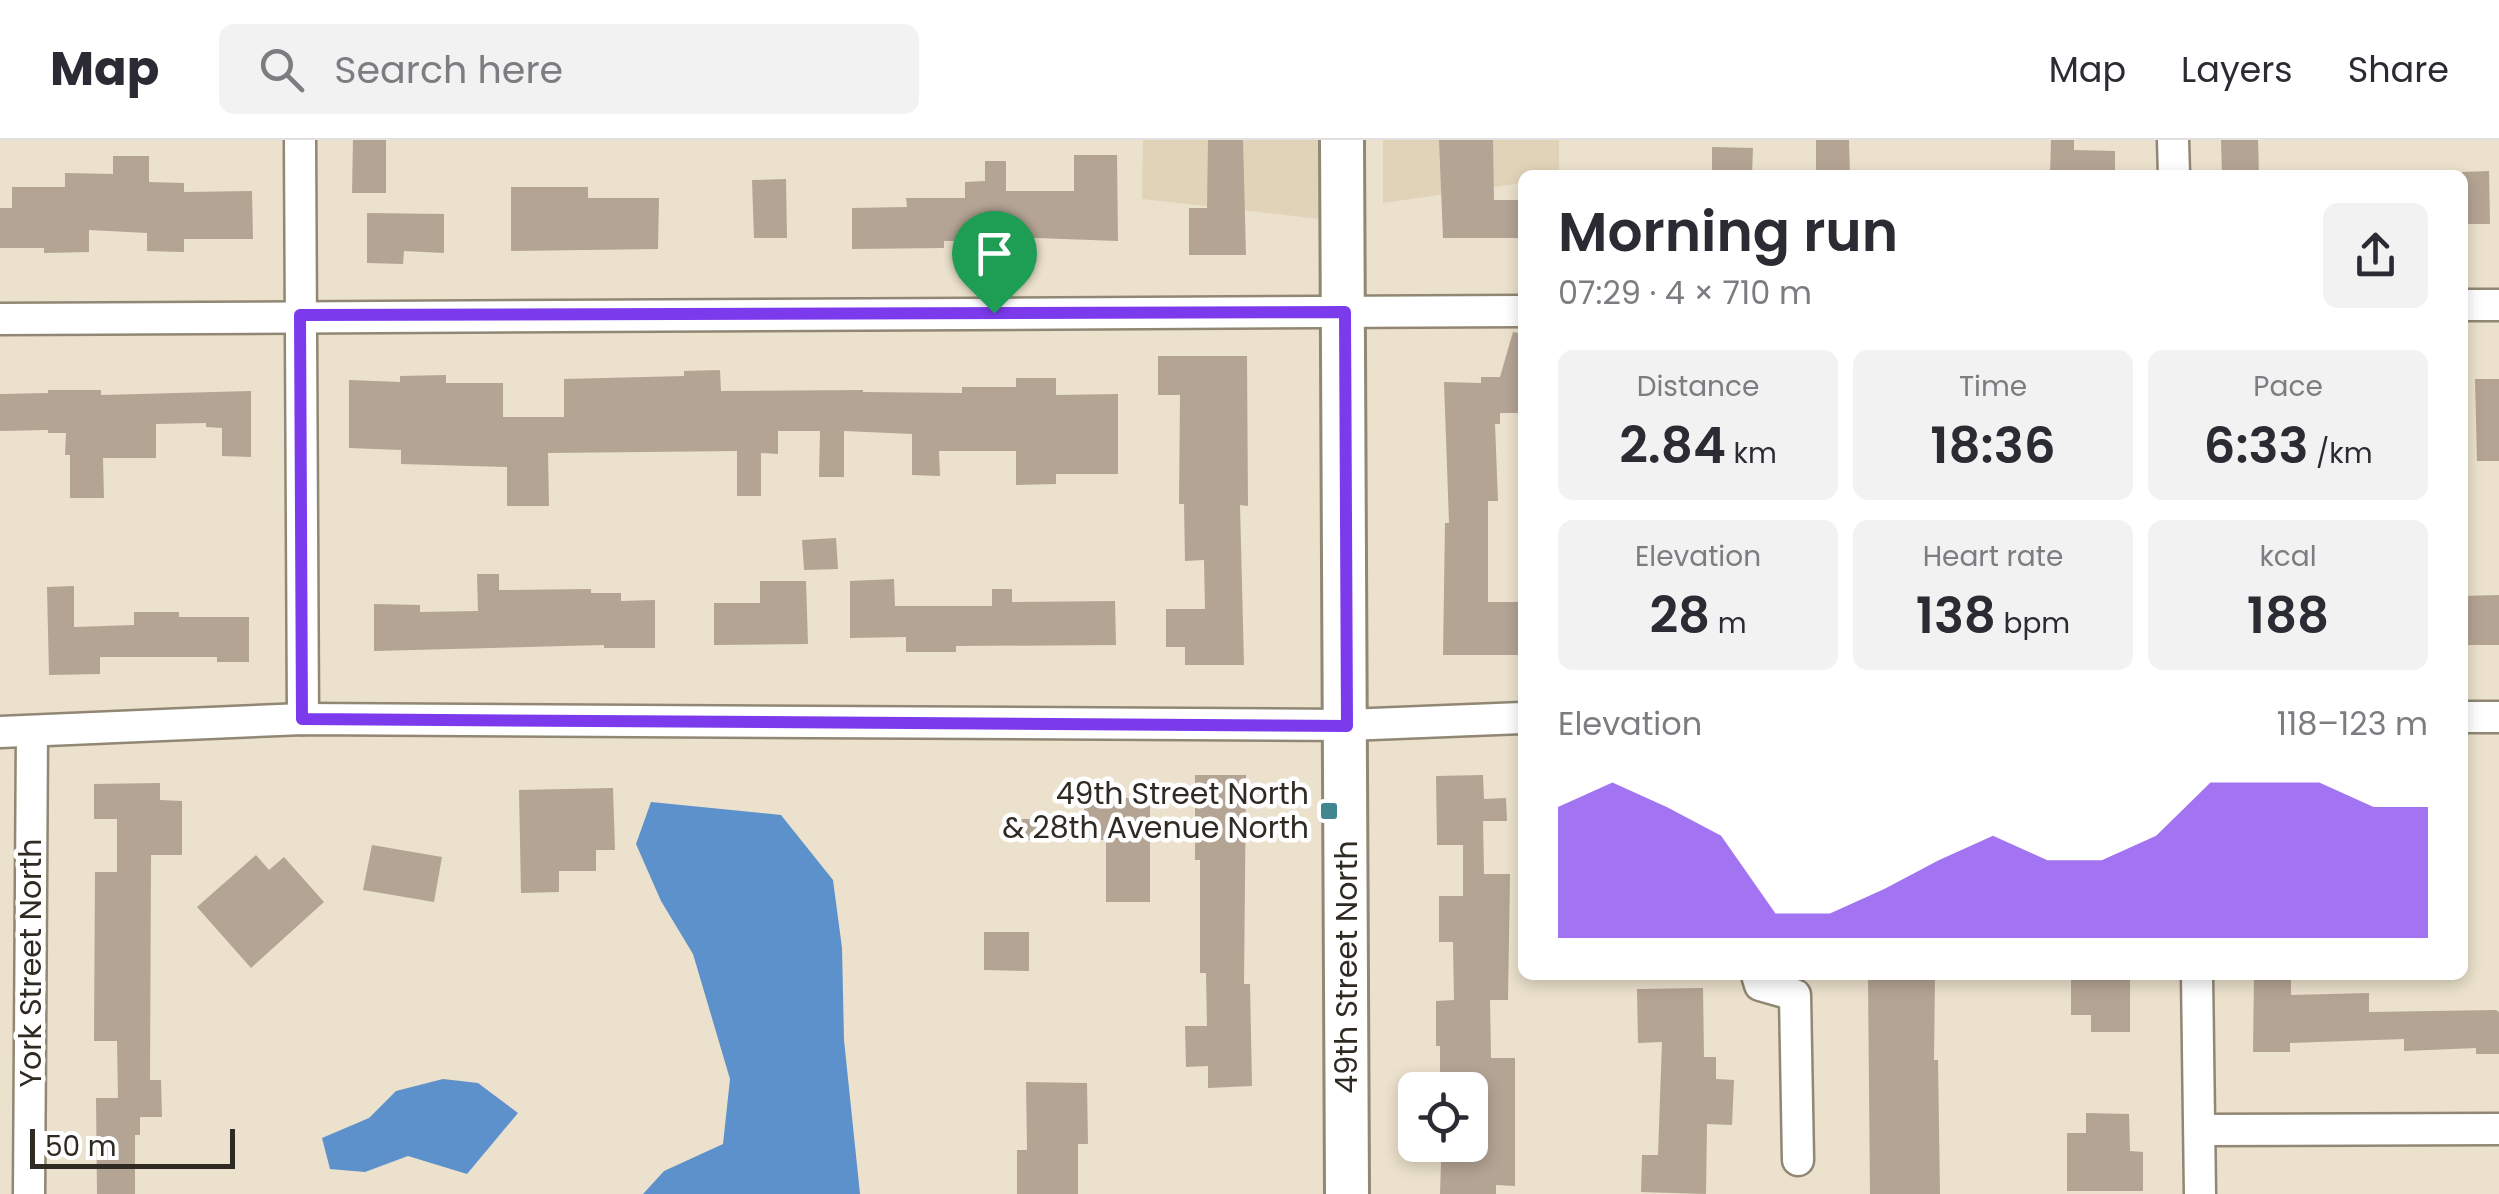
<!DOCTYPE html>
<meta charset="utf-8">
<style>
:root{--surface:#fff;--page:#f2f2f3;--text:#2b2b33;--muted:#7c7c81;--line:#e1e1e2;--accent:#7c3aed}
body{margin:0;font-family:Poppins,sans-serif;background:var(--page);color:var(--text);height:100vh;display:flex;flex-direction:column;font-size:38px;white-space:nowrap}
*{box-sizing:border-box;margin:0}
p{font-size:32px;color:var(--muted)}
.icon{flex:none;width:55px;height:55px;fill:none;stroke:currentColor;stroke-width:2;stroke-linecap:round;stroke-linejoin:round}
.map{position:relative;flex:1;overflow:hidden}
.drawer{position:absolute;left:1518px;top:30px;width:950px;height:810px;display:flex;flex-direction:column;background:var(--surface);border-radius:15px;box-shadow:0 5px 15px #0003}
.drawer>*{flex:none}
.controls{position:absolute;left:1398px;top:932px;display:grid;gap:20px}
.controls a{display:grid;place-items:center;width:90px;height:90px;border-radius:15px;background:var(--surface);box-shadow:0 5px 15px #0003;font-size:50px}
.scale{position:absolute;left:30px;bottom:25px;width:205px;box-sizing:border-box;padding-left:10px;border:5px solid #2f2b23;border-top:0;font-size:28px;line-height:35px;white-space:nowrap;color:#2f2b23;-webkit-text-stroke:8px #fff;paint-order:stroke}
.pin{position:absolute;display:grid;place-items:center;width:85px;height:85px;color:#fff;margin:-102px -42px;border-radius:50% 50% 50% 0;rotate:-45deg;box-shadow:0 0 10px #0007}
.pin .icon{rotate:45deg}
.round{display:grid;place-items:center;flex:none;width:105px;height:105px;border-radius:15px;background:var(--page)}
.headline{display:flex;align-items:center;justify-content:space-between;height:170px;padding:0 40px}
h1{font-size:55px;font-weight:600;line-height:75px}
.stats{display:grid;grid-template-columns:repeat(3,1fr);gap:15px;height:170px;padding:10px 40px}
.stats div{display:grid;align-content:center;border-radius:15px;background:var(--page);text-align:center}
.stats b{font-size:50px;font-weight:600}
.stats small{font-size:28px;font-weight:400}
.stats p{font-size:28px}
.chart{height:280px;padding:20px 40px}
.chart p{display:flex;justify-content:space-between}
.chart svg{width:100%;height:180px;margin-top:10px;fill:var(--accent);opacity:.7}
header{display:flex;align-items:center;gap:60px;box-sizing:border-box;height:140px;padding:0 50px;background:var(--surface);border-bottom:2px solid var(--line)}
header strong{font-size:48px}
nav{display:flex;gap:55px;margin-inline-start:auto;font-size:35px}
.search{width:700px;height:90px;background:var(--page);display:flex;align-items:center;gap:25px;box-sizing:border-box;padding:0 35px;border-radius:15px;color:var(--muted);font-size:38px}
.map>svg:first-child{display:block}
.built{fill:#e1d3b8}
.water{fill:#5d91cb}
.building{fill:#b4a494}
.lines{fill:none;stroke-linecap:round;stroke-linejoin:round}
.minor-casing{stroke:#908774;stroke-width:35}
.secondary-casing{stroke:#908774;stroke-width:48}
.minor{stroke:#fff;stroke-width:30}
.secondary{stroke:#fff;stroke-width:42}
.route-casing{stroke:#fff;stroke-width:20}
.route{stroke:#7c3aed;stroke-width:12}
.poi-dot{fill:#3f868e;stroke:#fff;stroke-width:4}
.labels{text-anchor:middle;stroke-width:9;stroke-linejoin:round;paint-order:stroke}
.poi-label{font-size:30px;fill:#2f2b23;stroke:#fff;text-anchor:end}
.street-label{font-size:30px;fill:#2f2b23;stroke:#fff}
</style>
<header>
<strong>Map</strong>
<div class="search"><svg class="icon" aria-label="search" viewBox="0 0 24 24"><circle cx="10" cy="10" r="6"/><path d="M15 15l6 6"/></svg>Search here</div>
<nav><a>Map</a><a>Layers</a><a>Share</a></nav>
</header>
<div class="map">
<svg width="2499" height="1054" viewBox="0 0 2499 1054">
<rect width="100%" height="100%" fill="#ebe1cc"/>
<!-- built -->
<g class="built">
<polygon points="1143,0 1321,0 1321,79 1142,59"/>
<polygon points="1383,0 1559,0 1559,35 1522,35 1522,43 1383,63"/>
</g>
<!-- water -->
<g class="water">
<polygon points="651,662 781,675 833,740 842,808 844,900 860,1054 643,1054 664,1031 723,1004 730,939 693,814 661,761 636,704"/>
<polygon points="443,939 478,943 518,973 467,1034 408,1016 365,1032 330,1029 322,998 369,978 396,951"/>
</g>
<!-- building -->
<g class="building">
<polygon points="353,0 386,0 386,53 352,53"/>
<polygon points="1208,0 1243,0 1246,115 1189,115 1189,68 1207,68"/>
<polygon points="1439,0 1493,0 1494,60 1522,60 1522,98 1443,98"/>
<polygon points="1816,0 1849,0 1850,35 1816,35"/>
<polygon points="2051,0 2074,0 2074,10 2115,11 2115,35 2050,35"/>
<polygon points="2221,0 2258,0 2259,35 2222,35"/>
<polygon points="1712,7 1753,8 1752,35 1712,35"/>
<polygon points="1074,15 1117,15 1118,101 1006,97 1006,101 944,101 944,108 852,109 852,68 907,67 906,58 965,58 965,42 985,41 985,21 1006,21 1006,51 1074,51"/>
<polygon points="113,16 149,16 149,42 184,43 184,52 252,51 253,99 184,99 184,112 147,111 147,93 89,90 89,112 44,113 44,108 0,108 0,68 12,68 12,47 65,47 65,33 113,34"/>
<polygon points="2489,31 2490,84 2462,84 2462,32"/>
<polygon points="786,39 787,98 754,98 752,40"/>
<polygon points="511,47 588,47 588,58 659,58 658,109 511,111"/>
<polygon points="367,73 444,74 444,113 404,111 403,124 367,123"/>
<polygon points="1513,192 1519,193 1519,273 1500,273 1500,284 1495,284 1498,361 1488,361 1488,462 1522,462 1522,515 1443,515 1445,383 1449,383 1444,242 1481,243 1481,237 1500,237"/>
<polygon points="1158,216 1247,216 1248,366 1240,365 1244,525 1185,525 1185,507 1166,507 1166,469 1205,469 1204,420 1185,421 1184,364 1179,364 1180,255 1158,255"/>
<polygon points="720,230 721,251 863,250 863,252 962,253 962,247 1016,247 1016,238 1056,238 1056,255 1118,254 1118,334 1056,334 1056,344 1016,345 1016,311 939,311 940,336 912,335 912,294 844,291 844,337 819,337 820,291 778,291 778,314 761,313 761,356 737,356 737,311 548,313 549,366 507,366 507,327 401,324 401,310 349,308 349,240 400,242 400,236 446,235 446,243 503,243 503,277 564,277 564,239 684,236 684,231"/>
<polygon points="2475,239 2499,239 2499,321 2477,321"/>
<polygon points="48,250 101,250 101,255 251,251 251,317 222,316 222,288 206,287 206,283 156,284 156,318 103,318 104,358 70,358 70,315 65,315 66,293 48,293 48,290 0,291 0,254 48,253"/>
<polygon points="836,398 838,429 804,430 802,400"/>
<polygon points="477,434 499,434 499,450 591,449 591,453 621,453 621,461 655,460 655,508 604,508 604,505 374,511 374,464 420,465 420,472 478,471"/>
<polygon points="894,439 895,466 992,466 992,449 1012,449 1012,462 1115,461 1116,505 956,506 956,512 906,512 906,497 850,498 850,441"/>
<polygon points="760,441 806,441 808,504 714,505 714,463 760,463"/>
<polygon points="74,446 74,487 134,485 134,472 179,472 179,477 249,477 249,522 217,522 217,517 100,517 100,534 49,535 47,447"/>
<polygon points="2499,455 2499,505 2463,505 2462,456"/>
<polygon points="1195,635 1246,635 1244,844 1250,844 1252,946 1208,948 1208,926 1186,927 1185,886 1207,886 1206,833 1200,833 1200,720 1195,720"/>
<polygon points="1483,635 1484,659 1506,658 1507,681 1483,681 1484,734 1510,734 1508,860 1490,860 1491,918 1515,918 1515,1046 1496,1045 1496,1054 1440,1054 1441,1022 1459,1022 1459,1005 1470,1005 1470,950 1440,950 1440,906 1436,906 1436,861 1454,860 1453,802 1439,802 1439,756 1463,756 1463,705 1437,705 1436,636"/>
<polygon points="160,643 160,660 182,661 182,715 151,715 150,940 161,940 162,977 140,977 140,995 135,995 135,1054 97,1054 96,958 118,958 117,901 94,901 95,732 117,732 117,679 94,679 94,644"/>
<polygon points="613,648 615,710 596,710 596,731 559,731 559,752 521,753 519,650"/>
<polygon points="1084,658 1150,658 1150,762 1106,762 1106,700 1018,700 1018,679 1084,679"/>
<polygon points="372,705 442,717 434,762 363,750"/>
<polygon points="256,715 269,730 284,717 324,762 251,828 197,767"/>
<polygon points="984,792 1029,792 1029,831 984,830"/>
<polygon points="2254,835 2291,835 2291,855 2369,853 2369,872 2496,870 2499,872 2499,914 2476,914 2476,908 2404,911 2404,899 2290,903 2290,912 2253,912"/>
<polygon points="1868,837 1935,837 1934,920 1938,920 1940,1054 1870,1054"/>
<polygon points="2071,840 2130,840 2130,892 2091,892 2091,875 2071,875"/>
<polygon points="1703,848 1704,917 1716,917 1716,939 1734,940 1732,985 1707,984 1706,1054 1641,1052 1642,1015 1658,1015 1662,902 1638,903 1637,849"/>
<polygon points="1026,942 1087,943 1088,1004 1078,1004 1078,1054 1017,1054 1017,1010 1027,1010"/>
<polygon points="2086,973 2129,974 2130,1011 2143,1012 2143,1051 2067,1051 2067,993 2086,993"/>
</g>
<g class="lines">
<defs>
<g id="minor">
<polyline points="300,0 303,579"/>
<polyline points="2173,0 2174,35"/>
<polyline points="2462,165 2499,165"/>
<polyline points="0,179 1522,171"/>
<polyline points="2462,577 2499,577"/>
<polyline points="0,592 303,579 1347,585 1522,578"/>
<polyline points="1757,835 1760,845 1795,855 1798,1020"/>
<polyline points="2197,835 2200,1054"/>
<polyline points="2200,990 2499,989"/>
<polyline points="29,1054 32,592"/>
</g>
<polyline id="secondary" points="1342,0 1347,1054"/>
</defs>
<!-- minor casing -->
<use href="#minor" class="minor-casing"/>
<!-- secondary casing -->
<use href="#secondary" class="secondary-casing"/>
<!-- minor -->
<use href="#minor" class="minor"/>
<!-- secondary -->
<use href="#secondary" class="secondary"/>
</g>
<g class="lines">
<defs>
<polygon id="route" points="1345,172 1347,586 302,579 300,175"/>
</defs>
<!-- route casing -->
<use href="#route" class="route-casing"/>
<!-- route -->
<use href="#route" class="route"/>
</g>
<!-- markers -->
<rect class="poi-dot" x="1319" y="661" width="20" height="20" rx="5"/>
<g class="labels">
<!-- poi labels -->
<g class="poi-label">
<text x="1309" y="664">49th Street North<tspan x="1309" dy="34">&amp; 28th Avenue North</tspan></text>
</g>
<!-- street labels -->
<g class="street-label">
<text transform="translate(31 823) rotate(-90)" y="10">York Street North</text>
<text transform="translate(1347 827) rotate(-90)" y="10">49th Street North</text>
</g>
</g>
</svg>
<div class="controls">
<a><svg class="icon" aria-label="locate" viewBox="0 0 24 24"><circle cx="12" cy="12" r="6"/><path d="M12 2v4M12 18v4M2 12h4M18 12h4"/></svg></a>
</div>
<div class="scale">50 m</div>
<div class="pin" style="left:994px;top:173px;background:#1e9e55"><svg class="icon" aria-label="arrive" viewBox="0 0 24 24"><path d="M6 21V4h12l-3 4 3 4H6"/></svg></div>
<section class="drawer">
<div class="headline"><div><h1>Morning run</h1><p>07:29 · 4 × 710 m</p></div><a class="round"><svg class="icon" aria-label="share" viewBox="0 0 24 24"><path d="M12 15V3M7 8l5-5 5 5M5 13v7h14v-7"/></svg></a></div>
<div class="stats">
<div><p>Distance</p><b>2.84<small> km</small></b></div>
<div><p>Time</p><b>18:36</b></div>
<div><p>Pace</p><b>6:33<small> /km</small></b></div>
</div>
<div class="stats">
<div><p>Elevation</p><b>28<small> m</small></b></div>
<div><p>Heart rate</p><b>138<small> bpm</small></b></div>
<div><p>kcal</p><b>188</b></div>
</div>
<div class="chart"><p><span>Elevation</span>118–123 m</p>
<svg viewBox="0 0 160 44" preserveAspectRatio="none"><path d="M0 44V12L10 6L20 12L30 19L40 38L50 38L60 32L70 25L80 19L90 25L100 25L110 19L120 6L130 6L140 6L150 12L160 12V44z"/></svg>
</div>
</section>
</div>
